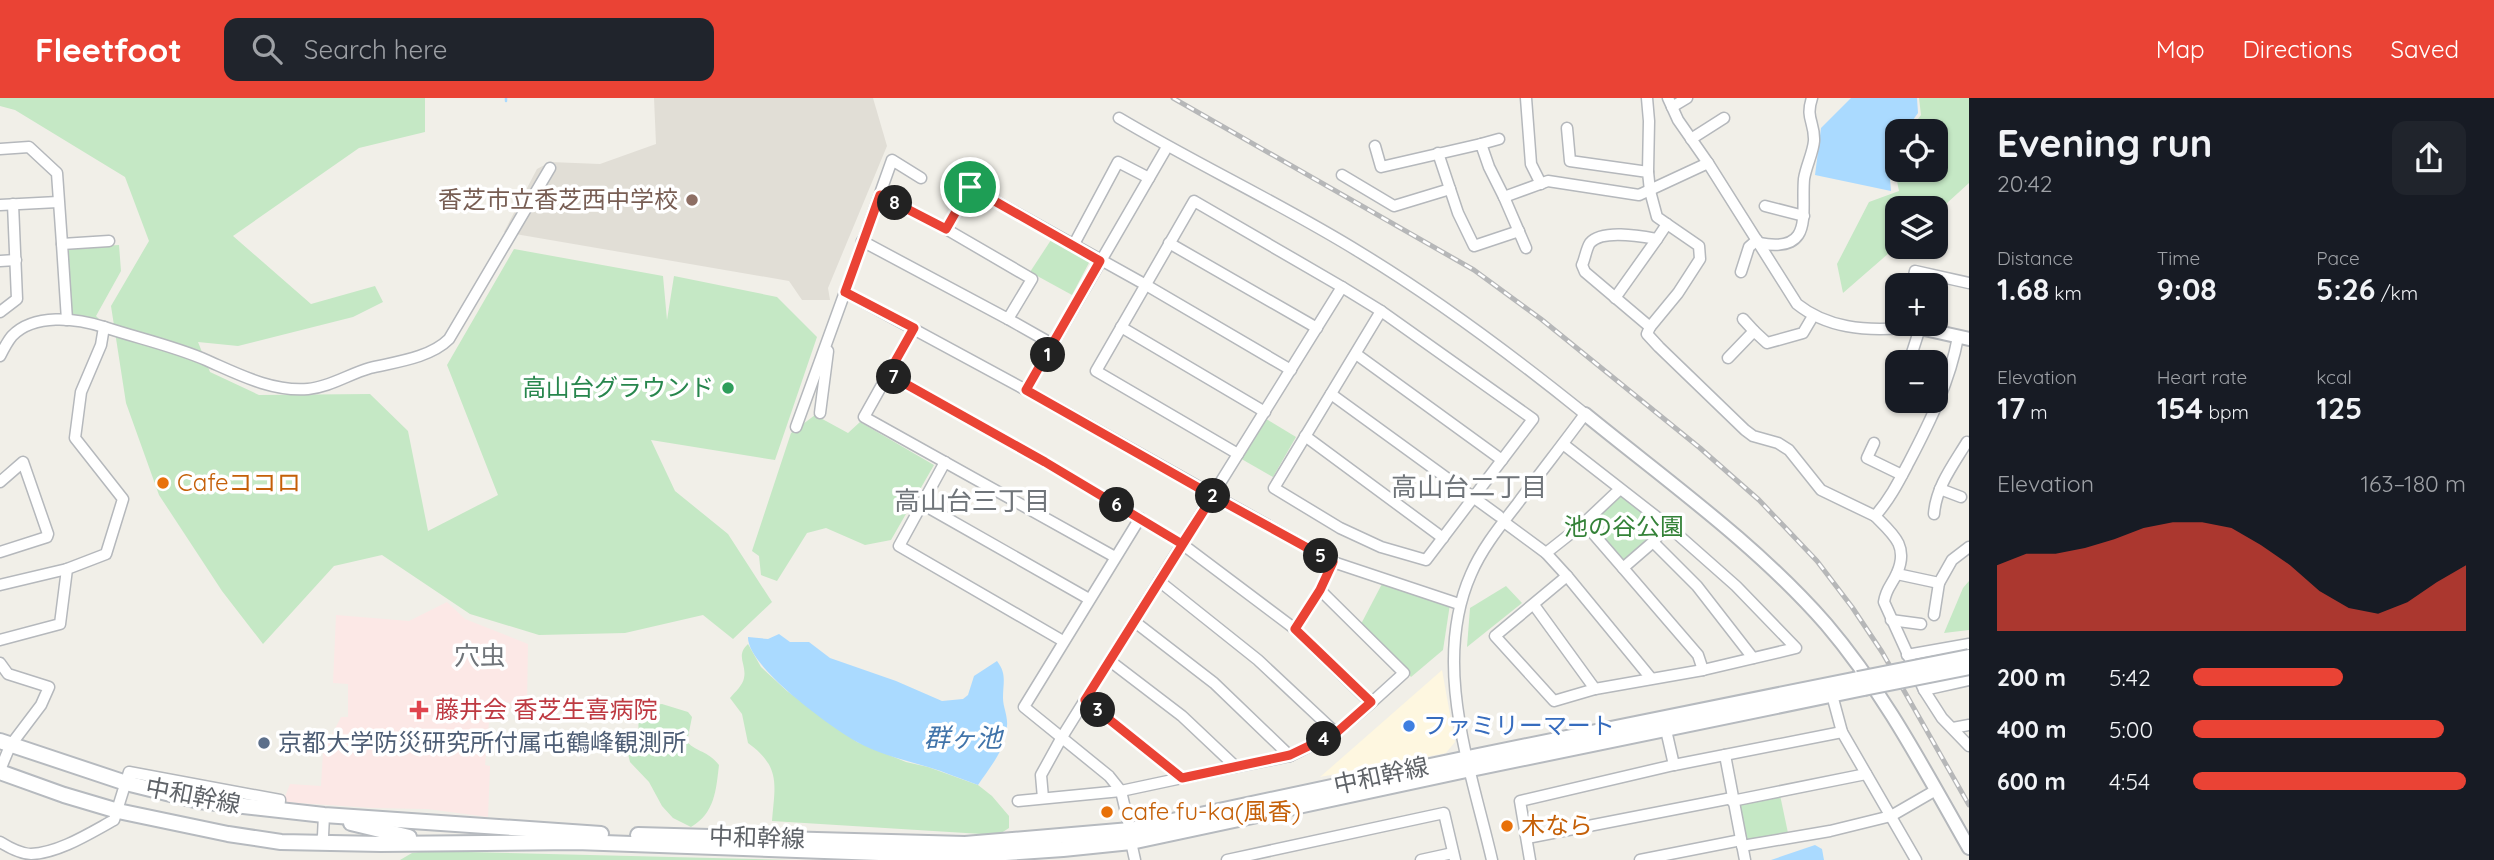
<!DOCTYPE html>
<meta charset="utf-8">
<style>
:root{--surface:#171b24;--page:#20242c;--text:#f1f3f6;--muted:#9ea1a6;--accent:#ea4335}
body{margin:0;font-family:Quicksand,"Noto Sans JP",sans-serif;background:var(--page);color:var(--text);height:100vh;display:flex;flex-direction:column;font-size:26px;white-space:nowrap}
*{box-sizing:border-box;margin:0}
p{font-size:23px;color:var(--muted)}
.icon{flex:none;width:38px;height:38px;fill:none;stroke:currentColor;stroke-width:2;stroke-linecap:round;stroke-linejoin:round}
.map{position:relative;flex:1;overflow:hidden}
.panel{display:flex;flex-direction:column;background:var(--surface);width:525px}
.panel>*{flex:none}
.buttons{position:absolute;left:1885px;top:21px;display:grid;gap:14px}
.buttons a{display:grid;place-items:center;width:63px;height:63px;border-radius:14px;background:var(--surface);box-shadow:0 2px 5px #0004;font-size:35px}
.pin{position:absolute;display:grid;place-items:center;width:60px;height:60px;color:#fff;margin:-30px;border:4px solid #fff;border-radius:50%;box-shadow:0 2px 7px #0007}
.km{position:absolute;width:35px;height:35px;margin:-18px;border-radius:50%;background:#222;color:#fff;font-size:19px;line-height:35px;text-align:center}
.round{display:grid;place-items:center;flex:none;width:74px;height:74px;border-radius:14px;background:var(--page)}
.summary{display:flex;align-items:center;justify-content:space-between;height:119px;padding:0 28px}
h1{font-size:38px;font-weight:700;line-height:52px}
.metrics{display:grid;grid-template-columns:repeat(3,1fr);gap:10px;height:119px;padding:7px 28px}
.metrics div{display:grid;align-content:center}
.metrics b{font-size:30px;font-weight:700}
.metrics small{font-size:19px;font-weight:400}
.metrics p{font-size:19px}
.chart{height:196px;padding:14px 28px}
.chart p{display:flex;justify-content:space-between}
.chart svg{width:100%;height:126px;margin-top:7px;fill:var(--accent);opacity:.7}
ul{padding:0 28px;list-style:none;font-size:23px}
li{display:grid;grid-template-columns:112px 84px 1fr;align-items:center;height:52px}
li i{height:18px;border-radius:9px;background:var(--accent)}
header{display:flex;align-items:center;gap:42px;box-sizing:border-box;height:98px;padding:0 35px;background:var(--accent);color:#fff}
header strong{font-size:33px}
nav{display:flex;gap:38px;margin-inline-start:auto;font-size:24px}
.search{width:490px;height:63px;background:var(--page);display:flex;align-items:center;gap:18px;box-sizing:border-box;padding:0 24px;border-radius:14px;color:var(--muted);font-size:26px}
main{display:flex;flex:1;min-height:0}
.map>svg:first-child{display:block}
.commercial{fill:#fef7e0}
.education{fill:#e1ded6}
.medical{fill:#fce8e6}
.green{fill:#c5e8c5}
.water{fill:#aadaff}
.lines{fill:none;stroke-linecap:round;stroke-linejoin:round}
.stream{stroke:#aadaff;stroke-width:2.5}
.minor-casing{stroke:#b5b8bc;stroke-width:13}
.tertiary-casing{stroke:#b5b8bc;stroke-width:16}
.secondary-casing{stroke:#b6babf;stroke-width:18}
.minor{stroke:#fff;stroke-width:10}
.tertiary{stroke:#fff;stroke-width:12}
.secondary{stroke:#fff;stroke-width:14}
.rail-casing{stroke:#b6b7b8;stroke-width:5}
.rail{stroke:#fff;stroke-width:2.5;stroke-dasharray:8;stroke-linecap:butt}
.secondary-bridge-casing{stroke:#b6babf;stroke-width:18;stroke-linecap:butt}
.secondary-bridge{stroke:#fff;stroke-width:14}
.route-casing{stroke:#fff;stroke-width:14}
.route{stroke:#ea4335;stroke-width:9}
.education-dot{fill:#8d6e63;stroke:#fff;stroke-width:2.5}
.leisure-dot{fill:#2e9e5b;stroke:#fff;stroke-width:2.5}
.food-dot{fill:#e8710a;stroke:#fff;stroke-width:2.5}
.health-dot{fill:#e0444e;stroke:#fff;stroke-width:2.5}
.shop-dot{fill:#3f7fe0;stroke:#fff;stroke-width:2.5}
.service-dot{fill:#5c6f8a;stroke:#fff;stroke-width:2.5}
.labels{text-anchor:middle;stroke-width:7;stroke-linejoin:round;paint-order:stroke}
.education-label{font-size:24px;fill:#785e54;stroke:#fff;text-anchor:end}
.leisure-label{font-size:24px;fill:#27864d;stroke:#fff;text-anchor:end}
.food-label{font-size:24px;fill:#c56008;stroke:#fff;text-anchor:start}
.park-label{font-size:24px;fill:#348238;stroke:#fff}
.health-label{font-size:24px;fill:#be3a42;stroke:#fff;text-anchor:start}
.shop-label{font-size:24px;fill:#366cbe;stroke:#fff;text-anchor:start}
.service-label{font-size:24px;fill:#4e5e75;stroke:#fff;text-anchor:start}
.street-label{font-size:24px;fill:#5f6368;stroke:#fff}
.neighbourhood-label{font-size:26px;fill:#70757a;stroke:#fff}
.water-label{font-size:26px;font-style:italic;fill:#4174aa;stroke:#fff}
</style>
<header>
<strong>Fleetfoot</strong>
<div class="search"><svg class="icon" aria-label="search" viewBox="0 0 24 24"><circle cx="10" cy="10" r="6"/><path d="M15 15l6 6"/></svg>Search here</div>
<nav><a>Map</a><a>Directions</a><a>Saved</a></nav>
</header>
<main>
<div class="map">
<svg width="1969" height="762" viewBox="0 0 1969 762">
<rect width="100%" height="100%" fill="#f1efe8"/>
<!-- commercial -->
<polygon class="commercial" points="1442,572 1455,644 1446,655 1320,679"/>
<!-- education -->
<polygon class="education" points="654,0 873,0 887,48 828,190 830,202 802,202 789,183 504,134 537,71 550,64 600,66 656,46"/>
<!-- medical -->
<polygon class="medical" points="447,504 465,521 528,546 527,606 491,603 485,667 490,668 488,719 427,711 373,710 283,704 290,686 321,688 323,654 341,619 348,619 348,586 333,585 336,517 409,523"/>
<!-- green -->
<g class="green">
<polygon points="0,0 425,0 425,34 359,50 233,138 311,206 375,188 383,204 353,219 238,248 198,244 210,274 259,297 370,296 408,333 428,433 498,397 447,267 514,151 663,178 667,222 674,178 777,199 817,239 775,362 651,342 675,393 728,436 772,504 733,541 703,517 625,535 539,537 470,516 382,457 334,468 263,546 222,493 159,397 126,305 111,208 149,143 125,79 15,12 0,8"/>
<polygon points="1919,0 1969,0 1969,85 1936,115 1936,110 1897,110 1897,148 1843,195 1837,166 1869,104 1899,93 1892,58 1897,50 1897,72 1936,72 1936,33 1909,33 1921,17"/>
<polygon points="1053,139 1091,161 1072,197 1030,174"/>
<polygon points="119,147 121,173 96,218 102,224 70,218 62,150"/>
<polygon points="815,317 848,335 860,324 934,367 891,442 865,447 826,430 807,435 777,483 761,477 759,458 752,453 791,335"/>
<polygon points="1263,319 1296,339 1273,379 1238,359"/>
<polygon points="1620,394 1658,426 1658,432 1623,466 1588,425"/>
<polygon points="1969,483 1969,532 1944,535 1963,490"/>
<polygon points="1383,484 1450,506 1443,552 1411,579 1361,526"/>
<polygon points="1506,488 1522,505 1467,549 1470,510"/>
<path d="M748 546 761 569 787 593 857 644 906 664 928 669 978 687 992 698 1009 718V730L998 737 772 723C775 686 781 669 748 645L742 616 730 600C735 594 743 587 744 580 747 566 735 558 748 546Z"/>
<path d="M662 606 688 614 692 619 687 644C698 655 707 652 719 667 716 692 715 715 691 729L673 720 662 708 649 684 630 664 628 656C642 648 638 626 638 612L643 608Z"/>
<polygon points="1780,697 1788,735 1744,745 1736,704"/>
<polygon points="425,753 791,762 400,762 412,755"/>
</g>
<!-- water -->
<g class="water">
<polygon points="1851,0 1917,0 1918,15 1905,33 1897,33 1897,44 1888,56 1891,93 1815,77 1821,30"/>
<path d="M779 536 790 544H809L830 560 896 583 942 603 963 601 968 597 974 578 997 563C1007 576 1003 584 1003 600 1003 609 1008 618 1007 628 1006 651 990 669 978 687 961 681 945 674 928 669 904 662 879 656 857 644 832 630 747 569 748 539L768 541Z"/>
<polygon points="1815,747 1822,751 1824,762 1771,762"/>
</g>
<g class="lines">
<!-- stream -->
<polyline class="stream" points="506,0 506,3"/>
<defs>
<g id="minor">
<polyline points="1526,0 1531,66 1541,86"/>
<polyline points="1647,0 1649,23 1648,74"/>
<polyline points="1668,0 1678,22 1708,65"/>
<polyline points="1672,9 1687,0"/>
<path d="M1119 20C1198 67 1282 106 1361 155 1440 203 1513 258 1585 316 1563 346 1540 375 1518 405 1501 427 1482 450 1471 476 1431 566 1471 671 1492 762"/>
<polyline points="1567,30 1570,63 1648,74 1650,93 1657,119 1667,126"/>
<polyline points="1691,41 1724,20"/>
<polyline points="1481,46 1499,41"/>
<path d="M1375 48 1381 69 1481 46 1489 69 1504 99 1548 83 1639 97 1708 65 1797 206C1827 230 1865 233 1902 230L1903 226"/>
<polyline points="0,51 29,49 57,75 62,146"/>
<polyline points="1438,55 1458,115 1474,148 1519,133"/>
<polyline points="1342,77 1394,108 1450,91"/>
<polyline points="921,80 892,62 845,194 1026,292 1333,464 1459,506"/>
<polyline points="1504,99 1526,150"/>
<polyline points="0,107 58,104"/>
<polyline points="1765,108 1804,118"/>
<path d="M1667 126 1699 148 1700 161 1678 195 1650 229 1585 174 1582 167C1585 161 1586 151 1590 145 1602 131 1640 138 1657 141Z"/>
<polyline points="946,131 970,89 1146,187 1291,272"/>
<polyline points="862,143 1008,221 1032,181 946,131 880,97"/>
<polyline points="1169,145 1317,230"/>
<path d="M1759 145C1815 156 1801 115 1804 81 1806 68 1813 55 1814 43 1815 24 1805 21 1812 0"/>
<polyline points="1073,148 1118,64 1149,80"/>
<polyline points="0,163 16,162"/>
<polyline points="1741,174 1749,149 1757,142"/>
<polyline points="1912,187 1915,173 1969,185"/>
<polyline points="1615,200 1657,141"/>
<polygon points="1381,213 1533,321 1426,462 1381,449 1340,430 1274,390"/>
<polyline points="0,214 17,201 13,106"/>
<polyline points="1008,221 1054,247"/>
<polyline points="1743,221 1754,233"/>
<polyline points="67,222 62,146 109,143"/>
<polyline points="1121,229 1265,314"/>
<path d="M1650 229 1647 236 1659 249 1745 332 1753 338 1778 345 1789 352 1821 392 1875 418C1890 401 1899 383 1909 364 1930 324 1950 283 1958 239"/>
<polyline points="914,230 864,319 1115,459"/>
<polyline points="1356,256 1502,362"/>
<path d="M0 258C3 252 7 244 12 238 34 215 76 220 104 229"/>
<polyline points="1728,260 1754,233 1767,245 1803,235 1813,218"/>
<polyline points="1909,264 1920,230"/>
<polyline points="888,276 1045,364 1182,446 1295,531 1371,605 1336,635"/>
<polyline points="1026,292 1167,49"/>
<polyline points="1331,296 1499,418"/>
<polyline points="1895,302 1897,296"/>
<polyline points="820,315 828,253"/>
<polyline points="796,329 845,194"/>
<polyline points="1305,338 1443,440"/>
<polyline points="1874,345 1867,360 1902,377"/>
<polyline points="1563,346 1667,427 1736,488 1796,550 1703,572 1595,591 1554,603 1495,538 1567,478 1546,455 1584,425 1620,391"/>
<polyline points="1238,356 1096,273 1194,103 1342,189"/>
<polyline points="945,364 899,448 1063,543"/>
<polyline points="0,384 23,364 48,436 47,439 0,454"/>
<polyline points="1940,391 1961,399"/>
<polyline points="922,406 1089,501"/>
<path d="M1934 416C1936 389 1953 367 1967 344L1969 345"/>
<path d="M1875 418C1893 436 1909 448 1897 475 1892 487 1886 490 1884 504L1924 592 1942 620 1969 648"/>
<polyline points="1504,424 1546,455"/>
<polyline points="1584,425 1623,470 1653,444 1667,427"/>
<polyline points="1653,444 1697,488 1753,560"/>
<polyline points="1623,470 1698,557 1703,572"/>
<polyline points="1897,476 1939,485 1952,462 1969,449"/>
<polyline points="1567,478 1650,579"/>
<polyline points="1159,483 1258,562 1336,635 1290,658"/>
<polyline points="0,487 67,471"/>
<polyline points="1320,492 1333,464"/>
<polyline points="1534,507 1595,591"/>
<polyline points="1934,517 1939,485"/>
<polyline points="1891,522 1921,526"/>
<polyline points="1135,524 1214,585 1290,658 1236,669"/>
<polyline points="1295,531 1320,492 1404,575 1371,605"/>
<path d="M0 542 60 526 67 471 106 456 123 401 75 340 81 294 101 247 104 229C137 240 174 248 206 262 238 276 272 294 308 291 330 289 349 276 370 270 395 264 430 260 449 241L550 70"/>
<polyline points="1907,557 1969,546"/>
<polyline points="0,565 8,576 49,589 41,607 10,648 0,672"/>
<polyline points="1924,592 1969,582"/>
<polyline points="1832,597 1842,634 1916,762"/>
<polyline points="1085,602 1182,680 1236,669 1182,618 1110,563"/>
<polyline points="1953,630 1969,627"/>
<polyline points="1666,632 1674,667"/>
<polyline points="1725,657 1745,762"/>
<polyline points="1043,700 1041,677 1062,639 1342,189 1381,213"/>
<polyline points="1018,703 1121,693 1182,680"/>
<polyline points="1732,703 1866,676"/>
<polyline points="1130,732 1121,693 1109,678 1024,609 1140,420"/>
<polyline points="1527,740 1732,700"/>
<path d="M0 744C8 749 22 756 31 756 59 755 90 735 114 722L129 674 280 702 279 712"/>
<polyline points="1131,744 1135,762"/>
<polyline points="320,745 323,738 324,717"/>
<polyline points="1742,748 1830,733 1891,718 1936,692"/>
<polyline points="1227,762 1444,715 1455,762"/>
<polyline points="1421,762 1453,755"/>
<polyline points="1530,762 1520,703 1674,667 1842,634"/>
<polyline points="1640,762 1741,742"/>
</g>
<g id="tertiary">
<polyline points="1902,230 1920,230 1969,241"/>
<path d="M1585 316C1667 383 1756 446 1826 526 1884 594 1925 673 1969 750"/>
</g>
<g id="secondary">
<polyline points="0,643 126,685 199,703 324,717 601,736"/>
<polyline points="0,674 64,697 118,713 228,736 281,744 381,746 576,744 962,758 1063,751 1131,744 1471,671 1864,590"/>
<polyline points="351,725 409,739"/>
<polyline points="638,737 965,746 1130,732 1468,660 1858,581"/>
</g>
</defs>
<!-- minor casing -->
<use href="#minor" class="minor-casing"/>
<!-- tertiary casing -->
<use href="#tertiary" class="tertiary-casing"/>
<!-- secondary casing -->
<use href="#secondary" class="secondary-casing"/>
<!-- minor -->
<use href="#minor" class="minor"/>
<!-- tertiary -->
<use href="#tertiary" class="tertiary"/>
<!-- secondary -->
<use href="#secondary" class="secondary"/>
<defs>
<polyline id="rail" points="1173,0 1474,172 1541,221 1700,350 1759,402 1817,463 1852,509 1882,554 1969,707"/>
</defs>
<!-- rail casing -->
<use href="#rail" class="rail-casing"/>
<!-- rail -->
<use href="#rail" class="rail"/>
<defs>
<g id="secondary-bridge">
<polyline points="1858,581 1969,559"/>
<polyline points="1864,590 1969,569"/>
</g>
</defs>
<!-- secondary-bridge casing -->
<use href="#secondary-bridge" class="secondary-bridge-casing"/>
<!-- secondary-bridge -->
<use href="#secondary-bridge" class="secondary-bridge"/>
</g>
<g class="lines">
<defs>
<polyline id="route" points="970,89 1100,163 1026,292 1213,398 1085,602 1182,680 1290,657 1336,635 1371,604 1295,531 1320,492 1333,464 1213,398 1182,446 1045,364 888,276 914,230 845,194 880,97 946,131 970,89"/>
</defs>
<!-- route casing -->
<use href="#route" class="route-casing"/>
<!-- route -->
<use href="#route" class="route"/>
</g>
<!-- markers -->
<circle class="education-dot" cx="692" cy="102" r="7"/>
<circle class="leisure-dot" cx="728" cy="290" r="7"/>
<g class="food-dot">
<circle cx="163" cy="385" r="7"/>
<circle cx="1107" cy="714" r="7"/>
<circle cx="1507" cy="728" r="7"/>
</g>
<path class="health-dot" d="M415.5 601.5h7v7h7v7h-7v7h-7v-7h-7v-7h7z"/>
<circle class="shop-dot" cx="1409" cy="628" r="7"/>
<circle class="service-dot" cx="264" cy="645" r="7"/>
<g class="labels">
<!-- education labels -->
<g class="education-label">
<text x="678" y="110">香芝市立香芝西中学校</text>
</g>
<!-- leisure labels -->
<g class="leisure-label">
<text x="714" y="298">高山台グラウンド</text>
</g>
<!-- food labels -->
<g class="food-label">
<text x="177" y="393">Cafeココロ</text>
<text x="1121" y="722">cafe fu-ka(風香)</text>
<text x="1521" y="736">木なら</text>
</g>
<!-- park labels -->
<g class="park-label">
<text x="1624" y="437">池の谷公園</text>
</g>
<!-- health labels -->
<g class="health-label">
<text x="435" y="620">藤井会 香芝生喜病院</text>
</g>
<!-- shop labels -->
<g class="shop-label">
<text x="1423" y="636">ファミリーマート</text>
</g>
<!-- service labels -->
<g class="service-label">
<text x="278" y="653">京都大学防災研究所付属屯鶴峰観測所</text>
</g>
<!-- street labels -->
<g class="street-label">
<text transform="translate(1381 678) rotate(-12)" y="8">中和幹線</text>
<text transform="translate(193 698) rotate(11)" y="8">中和幹線</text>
<text transform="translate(757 740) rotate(2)" y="8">中和幹線</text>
</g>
<!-- neighbourhood labels -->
<g class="neighbourhood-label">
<text x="1469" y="398">高山台二丁目</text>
<text x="972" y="412">高山台三丁目</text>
<text x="480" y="567">穴虫</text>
</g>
<!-- water labels -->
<g class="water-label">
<text x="963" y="649">群ヶ池</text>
</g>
</g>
</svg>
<div class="buttons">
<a><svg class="icon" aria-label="locate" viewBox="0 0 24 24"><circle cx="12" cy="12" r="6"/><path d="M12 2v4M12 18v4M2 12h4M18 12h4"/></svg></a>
<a><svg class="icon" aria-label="layers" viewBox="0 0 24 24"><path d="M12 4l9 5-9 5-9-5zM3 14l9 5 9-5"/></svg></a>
<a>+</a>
<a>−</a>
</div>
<div class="pin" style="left:970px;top:89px;background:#1e9e55"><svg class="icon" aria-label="arrive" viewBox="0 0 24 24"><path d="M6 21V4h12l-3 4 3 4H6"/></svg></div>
<b class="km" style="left:1048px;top:257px">1</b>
<b class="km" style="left:1213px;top:398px">2</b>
<b class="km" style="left:1098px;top:612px">3</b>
<b class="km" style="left:1324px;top:641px">4</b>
<b class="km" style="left:1321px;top:458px">5</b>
<b class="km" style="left:1117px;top:407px">6</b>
<b class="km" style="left:894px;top:279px">7</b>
<b class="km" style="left:895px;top:105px">8</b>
</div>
<section class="panel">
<div class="summary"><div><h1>Evening run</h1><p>20:42</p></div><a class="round"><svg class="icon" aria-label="share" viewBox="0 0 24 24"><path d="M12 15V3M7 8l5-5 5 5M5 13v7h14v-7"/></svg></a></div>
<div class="metrics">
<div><p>Distance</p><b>1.68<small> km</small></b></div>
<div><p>Time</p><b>9:08</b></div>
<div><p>Pace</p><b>5:26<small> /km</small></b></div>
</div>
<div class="metrics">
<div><p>Elevation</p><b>17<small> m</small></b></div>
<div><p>Heart rate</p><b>154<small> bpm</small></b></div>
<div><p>kcal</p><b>125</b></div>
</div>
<div class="chart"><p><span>Elevation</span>163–180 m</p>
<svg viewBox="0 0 160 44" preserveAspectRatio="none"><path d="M0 44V21L10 17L20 17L30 15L40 12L50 8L60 6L70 6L80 8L90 14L100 21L110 30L120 36L130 38L140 34L150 27L160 21V44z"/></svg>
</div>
<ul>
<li><b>200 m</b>5:42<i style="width:55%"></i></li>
<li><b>400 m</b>5:00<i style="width:92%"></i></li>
<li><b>600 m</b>4:54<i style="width:100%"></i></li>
</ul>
</section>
</main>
